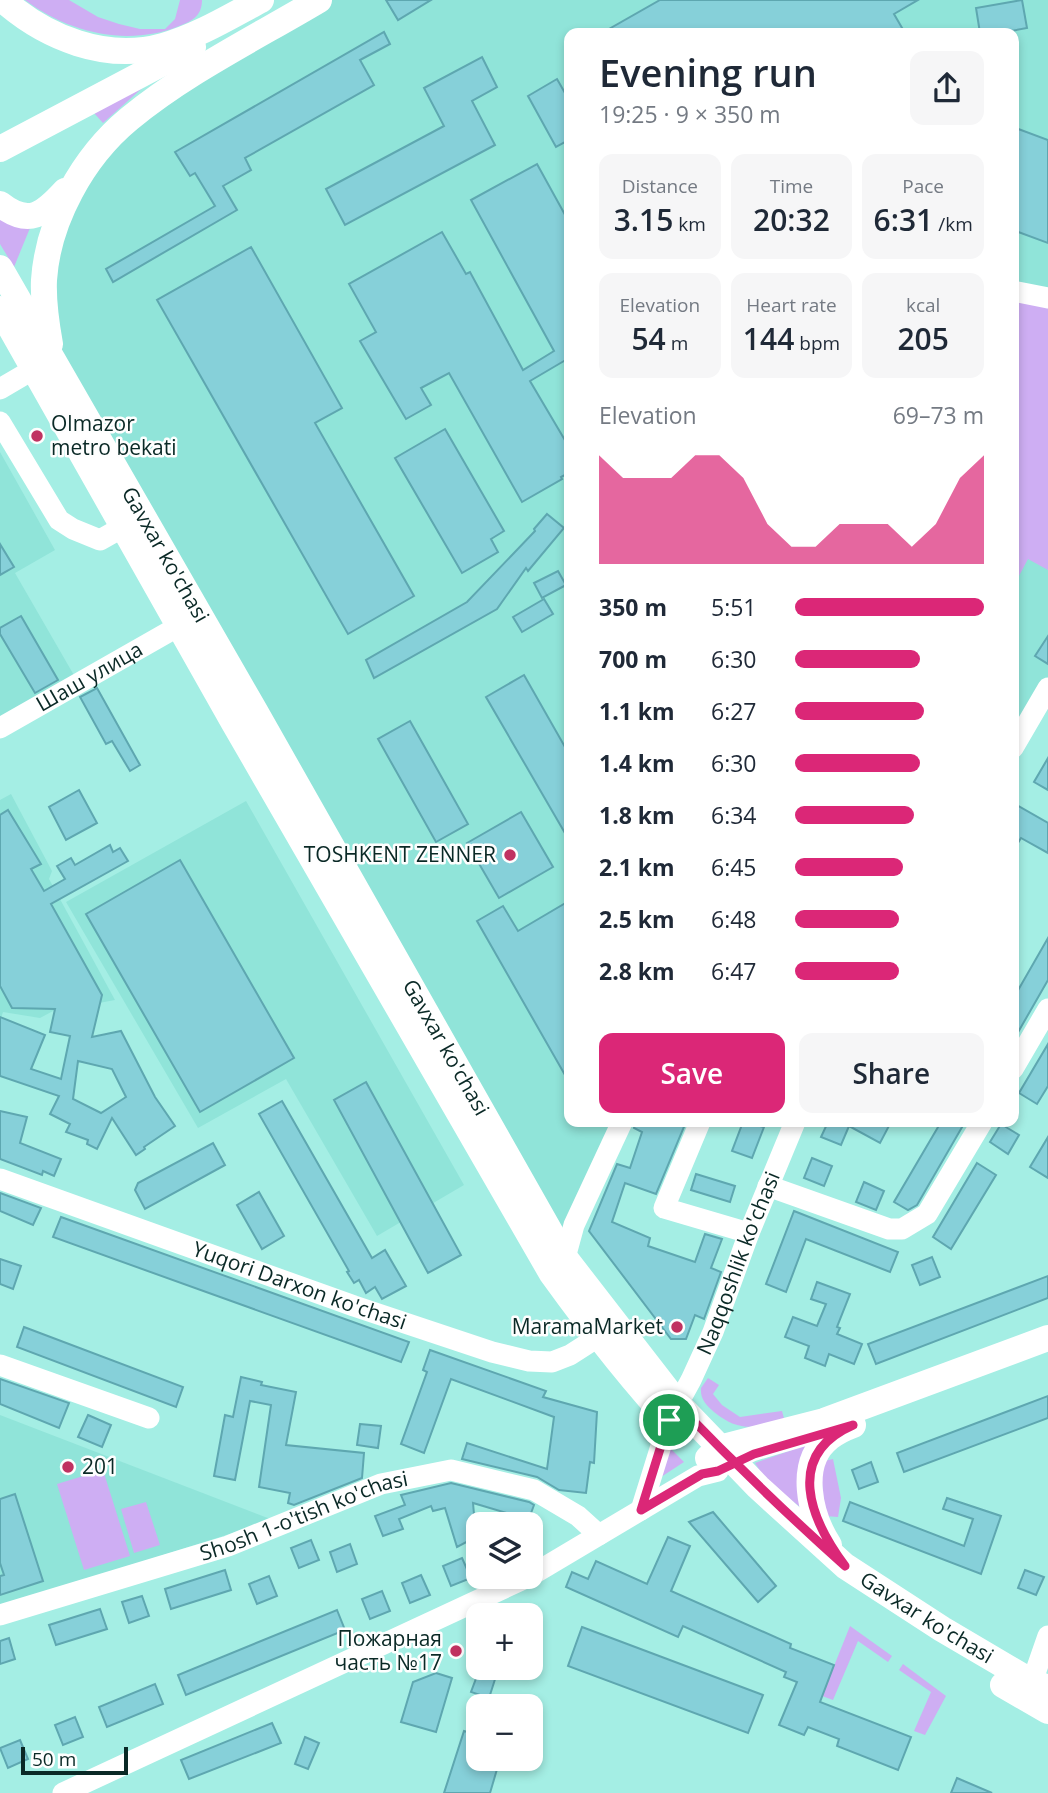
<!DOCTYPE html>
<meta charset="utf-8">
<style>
:root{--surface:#fff;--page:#f6f6f7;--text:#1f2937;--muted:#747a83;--accent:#db2777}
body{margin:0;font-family:"Open Sans",sans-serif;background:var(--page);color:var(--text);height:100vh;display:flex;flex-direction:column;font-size:26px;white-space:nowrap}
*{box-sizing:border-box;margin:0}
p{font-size:23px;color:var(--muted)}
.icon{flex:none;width:38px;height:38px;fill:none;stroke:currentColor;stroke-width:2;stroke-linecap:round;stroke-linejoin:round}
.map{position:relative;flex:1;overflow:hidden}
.side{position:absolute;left:564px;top:28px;width:455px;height:1099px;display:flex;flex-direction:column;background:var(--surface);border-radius:14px;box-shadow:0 4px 10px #0003}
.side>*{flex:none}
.buttons{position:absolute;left:466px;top:1512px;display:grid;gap:14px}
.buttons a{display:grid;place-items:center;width:77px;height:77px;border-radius:14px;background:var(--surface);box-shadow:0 4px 10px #0003;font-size:35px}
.scale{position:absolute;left:21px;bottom:18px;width:107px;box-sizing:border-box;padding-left:7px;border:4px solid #0a2926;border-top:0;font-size:19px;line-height:24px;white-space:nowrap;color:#0a2926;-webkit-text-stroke:5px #fefefe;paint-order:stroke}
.pin{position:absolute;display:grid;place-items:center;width:60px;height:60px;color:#fff;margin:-30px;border:4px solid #fff;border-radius:50%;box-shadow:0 2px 7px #0007}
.round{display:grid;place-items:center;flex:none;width:74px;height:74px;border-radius:14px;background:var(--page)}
.headline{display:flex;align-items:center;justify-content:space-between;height:119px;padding:0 35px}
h1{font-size:38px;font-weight:600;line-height:52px}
.metrics{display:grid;grid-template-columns:repeat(3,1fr);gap:10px;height:119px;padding:7px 35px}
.metrics div{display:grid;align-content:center;border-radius:14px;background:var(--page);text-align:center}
.metrics b{font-size:30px;font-weight:600}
.metrics small{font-size:19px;font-weight:400}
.metrics p{font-size:19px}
.chart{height:196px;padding:14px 35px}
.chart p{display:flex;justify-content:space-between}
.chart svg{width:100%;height:126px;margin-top:7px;fill:var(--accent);opacity:.7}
.button{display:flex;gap:14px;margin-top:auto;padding:14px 35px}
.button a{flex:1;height:80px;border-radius:14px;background:var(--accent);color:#fff;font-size:28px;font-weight:600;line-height:80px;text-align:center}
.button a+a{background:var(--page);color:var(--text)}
ul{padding:0 35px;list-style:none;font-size:23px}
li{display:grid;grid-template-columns:112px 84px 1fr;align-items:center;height:52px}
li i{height:18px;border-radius:9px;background:var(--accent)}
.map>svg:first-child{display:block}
.built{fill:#90e4d9}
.green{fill:#ceaef3}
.building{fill:#86d0d9;stroke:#5ea7b0;stroke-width:2;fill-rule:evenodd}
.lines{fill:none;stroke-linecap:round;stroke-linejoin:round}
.minor{stroke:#fff;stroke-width:21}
.major{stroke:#fff;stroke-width:26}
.route-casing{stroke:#fff;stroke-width:14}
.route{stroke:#db2777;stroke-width:9}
.poi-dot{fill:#c03261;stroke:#fefefe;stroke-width:2.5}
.labels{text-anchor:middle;stroke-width:5;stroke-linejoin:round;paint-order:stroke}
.poi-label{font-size:21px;fill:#0a2926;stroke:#fefefe;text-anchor:end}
.street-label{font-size:21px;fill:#0a2926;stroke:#fefefe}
</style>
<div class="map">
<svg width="1048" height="1793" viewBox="0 0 1048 1793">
<rect width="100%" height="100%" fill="#a4eee4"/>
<!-- built -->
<g class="built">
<polygon points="319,0 1048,0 1048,688 1013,748 1013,33 569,33 569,1122 622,1122 565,1258 46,323 44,278 96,155"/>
<polygon points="0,452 55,550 15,573 75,677 0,721"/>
<polygon points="11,794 52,871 49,879 115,1000 72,1008 68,1003 40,1018 3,1012 0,1021 0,800"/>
<polygon points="246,801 464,1185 377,1236 286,1079 198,1128 66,902"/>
<polygon points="0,1415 273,1520 0,1607"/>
</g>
<!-- green -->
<g class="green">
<path d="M25 0H69L98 17 119 24 140 29H165L175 19 180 0H202C202 15 193 21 179 26 128 47 69 33 25 0Z"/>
<polygon points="148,83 103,123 94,113"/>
<polygon points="0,217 30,228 14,267 0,244"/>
<polygon points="1013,298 1048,305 1048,570 1028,559 1013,587"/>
<path d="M708 1378 719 1385 713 1394 722 1405 740 1417 782 1411 785 1422C754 1427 740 1433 714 1412 706 1405 700 1399 701 1388Z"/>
<polygon points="809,1444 810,1515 766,1480 755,1463"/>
<polygon points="669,1447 684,1462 658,1479"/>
<polygon points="833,1459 841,1498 838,1517 825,1516 820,1462"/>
<polygon points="103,1470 130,1556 84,1570 57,1484"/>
<polygon points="146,1502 160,1545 134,1553 121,1509"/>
<polygon points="850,1626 892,1656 888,1662 858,1641 833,1700 822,1696"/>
<polygon points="903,1664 946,1696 925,1735 914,1731 931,1692 899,1670"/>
</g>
<!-- building -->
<g class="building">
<polygon points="386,0 431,0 398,20"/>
<polygon points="660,0 918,0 894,14 905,33 602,33"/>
<polygon points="1022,0 1027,28 1000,33 980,33 976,8"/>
<polygon points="384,32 390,44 360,60 374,85 245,158 251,170 223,186 237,210 113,282 106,269 215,206 195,173 190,176 175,152"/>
<polygon points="482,57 497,87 472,101 495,145 345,225 326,189 444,126 424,88"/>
<polygon points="557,79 569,100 569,140 556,147 528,96"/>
<polygon points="1013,127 1048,140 1048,243 1013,230"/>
<polygon points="537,164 569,222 569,358 530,381 569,447 569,473 561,477 562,479 522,502 449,373 421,388 431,405 406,419 360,341 376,332 349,284 442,232 466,274 470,272 523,370 554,351 471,200"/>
<polygon points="251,247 342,408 315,423 414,596 348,634 157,300"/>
<polygon points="445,429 504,531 491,539 498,552 462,573 395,458"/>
<polygon points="547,514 564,528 528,571 526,568 497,609 374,678 366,660 467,602 535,531 534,529"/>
<polygon points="0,544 14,567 0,575"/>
<polygon points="558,571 566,585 542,598 534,583"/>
<polygon points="544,599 553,614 522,632 513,617"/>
<polygon points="21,616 58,680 35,693 0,634 0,628"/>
<polygon points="1048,636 1048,664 1035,656"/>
<polygon points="524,675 569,754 569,840 486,697"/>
<polygon points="97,688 140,765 130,771 112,741 106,744 80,697"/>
<polygon points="410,721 468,824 436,842 378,739"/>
<polygon points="1048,758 1048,790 1034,782"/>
<polygon points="79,790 97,823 66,840 49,807"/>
<polygon points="1013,803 1048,823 1048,853 1021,838 1013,851"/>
<path d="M8 810 41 864 31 869 44 891 65 879 57 866 71 858 75 865 110 845 113 852 120 848 128 861 51 904 102 995 92 1037 121 1031 155 1097 175 1126 144 1147 145 1149 136 1155 112 1118 97 1149 87 1144 88 1140 66 1132 70 1124 50 1114 59 1096 0 1076V1017L45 1035 31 1069 61 1079 70 1036 50 1032 55 1009 12 1008 0 986V815ZM78 1061 112 1069 126 1097 101 1113 73 1099Z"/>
<polygon points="521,812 553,867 499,898 467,843"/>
<polygon points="180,860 294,1058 200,1112 86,914"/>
<polygon points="569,901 569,1082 477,921 503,906 518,931"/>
<polygon points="1048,938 1048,980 1013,1041 1013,999"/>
<polygon points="1048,1044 1048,1086 1037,1104 1019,1093"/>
<polygon points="366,1082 461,1255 428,1273 334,1100"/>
<polygon points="282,1101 372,1258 385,1250 406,1286 382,1299 375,1287 366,1293 359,1280 354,1283 347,1272 349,1271 259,1114"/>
<polygon points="0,1111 27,1117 20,1143 61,1159 54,1176 43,1171 42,1175 0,1159"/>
<polygon points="635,1122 686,1122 656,1194 625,1183 612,1222 650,1238 648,1246 695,1262 705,1234 722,1239 711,1268 721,1272 704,1319 695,1315 686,1339 671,1339 589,1231 617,1164 630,1168 642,1132 634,1128"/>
<polygon points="743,1122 764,1127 752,1158 732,1151"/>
<polygon points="828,1122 891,1122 880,1143 849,1126 841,1145 821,1137"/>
<polygon points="941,1122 965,1122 917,1205 908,1210 894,1202"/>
<polygon points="1001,1124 1019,1135 1008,1154 990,1142"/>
<polygon points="1048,1137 1048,1178 1030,1167"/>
<polygon points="213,1143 225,1165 145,1209 135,1190 138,1183"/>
<polygon points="812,1158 832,1166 824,1186 804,1178"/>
<polygon points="977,1163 996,1175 951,1249 933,1237"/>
<polygon points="696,1174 735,1186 730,1202 691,1190"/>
<polygon points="864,1182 884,1191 876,1210 856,1202"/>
<polygon points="259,1192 284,1236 262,1249 237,1205"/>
<polygon points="0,1193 41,1208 33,1225 0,1211"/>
<polygon points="794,1211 898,1252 890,1272 806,1239 786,1292 766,1284"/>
<polygon points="61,1217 409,1342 401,1362 53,1237"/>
<polygon points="932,1257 940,1277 920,1285 912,1265"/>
<polygon points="0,1259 21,1266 13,1289 0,1284"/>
<polygon points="1048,1276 1048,1298 876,1364 868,1344"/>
<polygon points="817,1282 850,1294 837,1327 840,1328 837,1334 862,1344 854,1364 829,1354 825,1366 805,1358 809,1346 785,1337 793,1317 817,1326 826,1304 811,1299"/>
<polygon points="24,1327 183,1387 176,1407 17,1347"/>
<polygon points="430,1350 546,1391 543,1397 597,1412 594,1463 590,1462 586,1493 559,1490 537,1477 462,1459 467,1443 547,1469 554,1417 451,1379 424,1453 401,1444 427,1372 423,1370"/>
<polygon points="241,1377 262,1382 261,1385 296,1392 286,1445 364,1453 362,1478 294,1505 288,1503 290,1493 259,1487 271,1405 250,1401 235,1480 214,1476 225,1415 233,1417"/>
<polygon points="0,1379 69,1403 59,1428 0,1404"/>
<polygon points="1048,1396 1048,1418 904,1472 897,1453"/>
<polygon points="88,1415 111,1425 102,1447 78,1437"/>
<polygon points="360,1424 381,1426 378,1448 357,1445"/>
<polygon points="871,1462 878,1482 859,1489 852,1470"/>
<polygon points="451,1483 529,1502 534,1505 527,1524 514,1524 517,1516 473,1503 476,1537 457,1547 445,1508 433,1511 431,1506 399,1519 403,1529 383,1536 375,1516 405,1505 401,1495"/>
<polygon points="15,1494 43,1581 0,1595 0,1576 4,1575 0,1563 0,1499"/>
<polygon points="947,1498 1001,1516 981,1574 843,1521 850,1502 964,1546 973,1519 943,1509"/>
<polygon points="713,1512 776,1586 758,1602 689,1522"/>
<polygon points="668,1537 690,1546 671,1591 791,1644 790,1648 834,1665 820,1702 911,1737 898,1770 837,1746 839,1739 808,1727 804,1735 779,1725 797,1682 784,1677 786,1672 683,1626 678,1637 566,1587 572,1572 588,1579 596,1561 647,1584"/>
<polygon points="311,1540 319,1560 299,1568 291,1548"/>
<polygon points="350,1544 357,1564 337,1572 330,1552"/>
<polygon points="462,1558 471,1578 451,1586 443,1566"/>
<polygon points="225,1570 231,1590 171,1609 165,1589"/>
<polygon points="1025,1570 1044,1577 1036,1595 1018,1588"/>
<polygon points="421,1575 430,1595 410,1603 402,1583"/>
<polygon points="269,1576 277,1596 257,1604 249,1584"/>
<polygon points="382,1591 390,1611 370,1619 362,1599"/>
<polygon points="142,1596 149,1616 129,1623 122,1602"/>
<polygon points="100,1609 107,1629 56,1645 49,1625"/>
<polygon points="337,1610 345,1630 186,1695 178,1675"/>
<polygon points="582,1627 763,1695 748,1733 568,1666"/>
<polygon points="9,1638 15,1659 0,1664 0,1641"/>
<polygon points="480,1668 497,1673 489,1698 471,1692"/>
<polygon points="436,1673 452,1678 436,1732 401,1722 413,1682"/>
<polygon points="155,1684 163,1704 107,1727 99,1707"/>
<polygon points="75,1717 83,1737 63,1745 55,1725"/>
<polygon points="272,1723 281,1743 189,1779 181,1760"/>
<polygon points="464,1731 478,1735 478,1759 500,1759 490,1793 444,1793"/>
<polygon points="305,1737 319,1743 308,1769 295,1764"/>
<polygon points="20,1740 28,1759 8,1768 0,1748"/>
<polygon points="957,1778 992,1793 951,1793"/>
</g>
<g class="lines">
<!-- minor -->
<g class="minor">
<polyline points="1013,291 1048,298"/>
<polyline points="0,389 34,369"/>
<polyline points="0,422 59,520 73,529 100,540 123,527"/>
<path id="s1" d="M0 728 179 626"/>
<polyline points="1013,748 1048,688"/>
<polyline points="1013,1069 1048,1009"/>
<polyline points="700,1122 664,1208 749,1233"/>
<path id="s2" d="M0 1179 354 1306 492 1352 529 1361 552 1362 570 1355 598 1337"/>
<polyline points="768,1186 889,1229 902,1229 927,1214 982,1122"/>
<polyline points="565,1258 574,1225 622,1122"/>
<polyline points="0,1365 149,1418"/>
<path id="s3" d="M641 1510 669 1420 691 1380 713 1332 749 1233 795 1122"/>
<polyline points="530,1576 698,1476 718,1471"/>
<path id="s4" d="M0 1615 228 1546 381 1484 451 1470 534 1490 578 1516 599 1535"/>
<polyline points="1032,1682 1048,1636"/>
<polyline points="63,1793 528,1577"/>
</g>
<!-- major -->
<g class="major">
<path d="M3 0C46 38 106 62 163 46 198 36 229 17 261 0"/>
<polyline points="0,149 193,47"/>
<path d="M0 204C29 227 44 214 65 191"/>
<path id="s5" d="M0 268 255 711 565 1258 678 1404 758 1487 845 1566 942 1629 1032 1682 1048 1688"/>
<path d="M0 309 234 723 552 1274C591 1328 631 1380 677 1429"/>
<path d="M50 344C46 322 43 302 44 280 48 220 83 157 129 119 184 73 257 37 319 0"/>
<polyline points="708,1458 719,1448 824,1421 1048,1338"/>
<path d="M829 1545C810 1516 797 1463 829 1438 836 1432 845 1428 853 1425"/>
<polyline points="1003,1685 1048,1711"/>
</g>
</g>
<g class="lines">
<defs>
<path id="route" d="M669 1420 641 1510 702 1474 718 1471 754 1454 853 1425C784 1455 810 1519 845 1566 787 1514 732 1461 678 1405L669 1420"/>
</defs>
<!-- route casing -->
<use href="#route" class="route-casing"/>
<!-- route -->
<use href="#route" class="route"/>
</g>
<!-- markers -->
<g class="poi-dot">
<circle cx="37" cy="436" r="7"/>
<circle cx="510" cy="855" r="7"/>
<circle cx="677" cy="1327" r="7"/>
<circle cx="68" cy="1467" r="7"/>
<circle cx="456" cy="1651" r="7"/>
</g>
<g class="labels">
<!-- poi labels -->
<g class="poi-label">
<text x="51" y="431" text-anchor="start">Olmazor<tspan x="51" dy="24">metro bekati</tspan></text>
<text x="496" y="862">TOSHKENT ZENNER</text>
<text x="663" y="1334">MaramaMarket</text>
<text x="82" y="1474" text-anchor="start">201</text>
<text x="442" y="1646">Пожарная<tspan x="442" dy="24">часть №17</tspan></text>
</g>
<!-- street labels -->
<g class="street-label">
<text dy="7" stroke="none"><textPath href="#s5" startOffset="331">Gavxar ko'chasi</textPath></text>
<text dy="7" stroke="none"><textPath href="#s1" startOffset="103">Шаш улица</textPath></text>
<text dy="7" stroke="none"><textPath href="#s5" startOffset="898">Gavxar ko'chasi</textPath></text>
<text dy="7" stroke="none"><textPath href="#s3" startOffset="266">Naqqoshlik ko'chasi</textPath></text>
<text dy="7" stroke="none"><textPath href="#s2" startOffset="318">Yuqori Darxon ko'chasi</textPath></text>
<text dy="7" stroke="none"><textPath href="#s4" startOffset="320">Shosh 1-o'tish ko'chasi</textPath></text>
<text dy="7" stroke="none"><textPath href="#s5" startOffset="1654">Gavxar ko'chasi</textPath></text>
</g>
</g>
</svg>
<div class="buttons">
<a><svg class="icon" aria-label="layers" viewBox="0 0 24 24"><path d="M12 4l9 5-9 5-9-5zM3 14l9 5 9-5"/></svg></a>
<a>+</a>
<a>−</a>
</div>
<div class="scale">50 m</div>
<div class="pin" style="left:669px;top:1420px;background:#1e9e55"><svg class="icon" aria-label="arrive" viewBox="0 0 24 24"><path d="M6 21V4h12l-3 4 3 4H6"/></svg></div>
<section class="side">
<div class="headline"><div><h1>Evening run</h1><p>19:25 · 9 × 350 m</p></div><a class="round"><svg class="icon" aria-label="share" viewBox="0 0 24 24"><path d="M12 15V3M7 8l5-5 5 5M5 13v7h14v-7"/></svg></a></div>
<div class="metrics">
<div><p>Distance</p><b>3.15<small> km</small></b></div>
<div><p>Time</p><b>20:32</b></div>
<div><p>Pace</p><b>6:31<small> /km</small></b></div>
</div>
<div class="metrics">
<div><p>Elevation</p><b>54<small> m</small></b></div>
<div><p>Heart rate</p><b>144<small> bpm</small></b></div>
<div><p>kcal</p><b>205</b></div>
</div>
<div class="chart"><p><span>Elevation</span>69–73 m</p>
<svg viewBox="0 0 160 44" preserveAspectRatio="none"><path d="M0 44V6L10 14L20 14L30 14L40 6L50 6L60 14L70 30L80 38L90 38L100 30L110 30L120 30L130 38L140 30L150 14L160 6V44z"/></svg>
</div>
<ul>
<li><b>350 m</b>5:51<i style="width:100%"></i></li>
<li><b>700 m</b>6:30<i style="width:66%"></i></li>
<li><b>1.1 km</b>6:27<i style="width:68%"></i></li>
<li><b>1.4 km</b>6:30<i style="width:66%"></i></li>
<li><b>1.8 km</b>6:34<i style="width:63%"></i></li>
<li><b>2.1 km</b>6:45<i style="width:57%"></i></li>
<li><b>2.5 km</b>6:48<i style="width:55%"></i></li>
<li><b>2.8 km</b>6:47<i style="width:55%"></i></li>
</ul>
<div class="button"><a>Save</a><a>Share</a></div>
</section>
</div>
